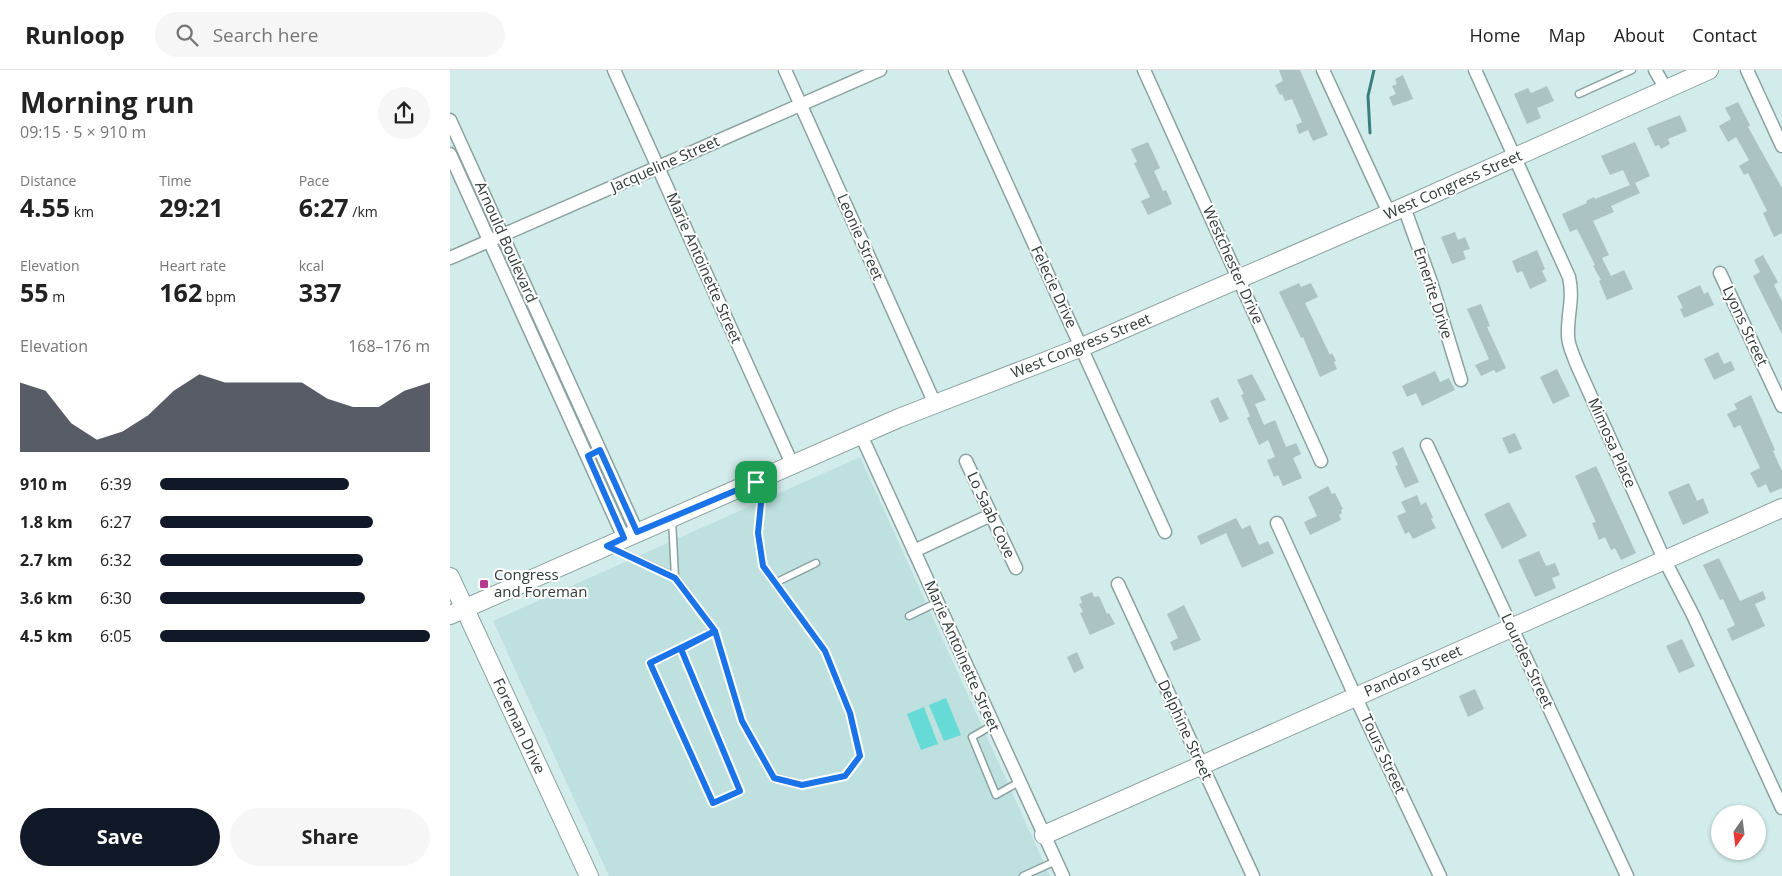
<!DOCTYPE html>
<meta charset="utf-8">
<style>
:root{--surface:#fff;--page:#f6f6f6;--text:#222;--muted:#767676;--line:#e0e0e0;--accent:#111827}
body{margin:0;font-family:"Open Sans",sans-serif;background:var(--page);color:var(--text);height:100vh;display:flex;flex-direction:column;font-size:19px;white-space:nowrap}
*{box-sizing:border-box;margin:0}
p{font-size:16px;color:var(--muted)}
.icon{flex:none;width:28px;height:28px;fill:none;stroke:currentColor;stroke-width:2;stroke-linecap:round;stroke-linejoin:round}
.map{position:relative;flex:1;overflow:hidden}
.sheet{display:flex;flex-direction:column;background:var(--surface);width:450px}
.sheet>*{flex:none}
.needle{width:32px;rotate:194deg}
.fabs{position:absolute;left:1261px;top:735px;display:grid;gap:10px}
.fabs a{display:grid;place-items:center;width:55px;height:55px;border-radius:50%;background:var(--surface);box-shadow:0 1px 4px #0004;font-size:25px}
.pin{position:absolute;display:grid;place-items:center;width:42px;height:42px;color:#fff;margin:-21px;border-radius:10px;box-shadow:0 2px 8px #0006}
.round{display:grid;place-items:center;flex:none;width:52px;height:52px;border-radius:26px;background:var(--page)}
.summary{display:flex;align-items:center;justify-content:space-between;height:85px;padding:0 20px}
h1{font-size:28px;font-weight:700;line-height:38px}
.figures{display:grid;grid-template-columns:repeat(3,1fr);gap:8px;height:85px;padding:5px 20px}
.figures div{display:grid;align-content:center}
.figures b{font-size:25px;font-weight:700}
.figures small{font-size:14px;font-weight:400}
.figures p{font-size:14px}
.chart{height:140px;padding:10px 20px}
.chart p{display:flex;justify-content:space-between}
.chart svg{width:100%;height:90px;margin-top:5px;fill:var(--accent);opacity:.7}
.cta{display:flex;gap:10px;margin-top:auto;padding:10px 20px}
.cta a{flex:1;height:58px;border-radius:30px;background:var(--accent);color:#fff;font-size:20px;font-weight:700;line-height:58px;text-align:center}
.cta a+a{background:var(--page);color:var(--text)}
ul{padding:0 20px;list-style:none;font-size:16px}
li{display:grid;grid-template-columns:80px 60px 1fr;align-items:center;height:38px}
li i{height:12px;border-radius:6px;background:var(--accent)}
header{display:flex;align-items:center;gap:30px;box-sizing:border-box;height:70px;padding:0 25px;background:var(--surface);border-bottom:1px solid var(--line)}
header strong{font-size:24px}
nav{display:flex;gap:28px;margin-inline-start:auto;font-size:18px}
.search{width:350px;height:45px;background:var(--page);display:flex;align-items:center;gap:12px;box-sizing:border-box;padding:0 18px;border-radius:28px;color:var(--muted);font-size:19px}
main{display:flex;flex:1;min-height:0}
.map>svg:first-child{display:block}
.built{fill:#bee1e0}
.green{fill:#66dad7}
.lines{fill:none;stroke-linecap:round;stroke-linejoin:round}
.stream{stroke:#397f7d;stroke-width:3}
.building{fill:#abc4c3}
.lane-casing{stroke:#8aa2a1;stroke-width:9}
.street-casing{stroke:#8aa2a1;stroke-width:15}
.secondary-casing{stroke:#8aa2a1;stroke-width:20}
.lane{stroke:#fff;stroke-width:6}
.street{stroke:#fff;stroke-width:12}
.secondary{stroke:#fff;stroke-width:18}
.route-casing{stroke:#fff;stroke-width:10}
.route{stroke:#1a73e8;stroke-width:6}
.poi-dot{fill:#b53b8d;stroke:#fff;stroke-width:2}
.labels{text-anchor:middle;stroke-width:4;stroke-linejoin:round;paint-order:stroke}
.street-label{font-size:15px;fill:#313b3a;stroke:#fff}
.poi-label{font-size:15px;fill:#313b3a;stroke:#fff;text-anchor:start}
</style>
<header>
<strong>Runloop</strong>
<div class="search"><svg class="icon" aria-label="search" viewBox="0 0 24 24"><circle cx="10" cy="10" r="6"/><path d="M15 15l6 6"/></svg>Search here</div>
<nav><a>Home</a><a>Map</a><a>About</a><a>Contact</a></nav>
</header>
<main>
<section class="sheet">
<div class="summary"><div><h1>Morning run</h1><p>09:15 · 5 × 910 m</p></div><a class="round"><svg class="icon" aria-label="share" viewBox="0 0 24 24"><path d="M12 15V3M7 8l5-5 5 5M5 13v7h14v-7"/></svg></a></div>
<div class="figures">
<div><p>Distance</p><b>4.55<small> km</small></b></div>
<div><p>Time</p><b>29:21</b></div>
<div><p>Pace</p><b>6:27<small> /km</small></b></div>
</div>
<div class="figures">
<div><p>Elevation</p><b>55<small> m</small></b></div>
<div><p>Heart rate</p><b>162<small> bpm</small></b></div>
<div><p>kcal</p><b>337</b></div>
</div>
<div class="chart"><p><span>Elevation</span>168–176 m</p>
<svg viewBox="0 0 160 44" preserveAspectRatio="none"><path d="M0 44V10L10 14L20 30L30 38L40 34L50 26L60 14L70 6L80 10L90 10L100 10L110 10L120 18L130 22L140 22L150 14L160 10V44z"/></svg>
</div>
<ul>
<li><b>910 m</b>6:39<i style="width:70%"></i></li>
<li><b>1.8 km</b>6:27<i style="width:79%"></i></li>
<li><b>2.7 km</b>6:32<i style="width:75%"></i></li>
<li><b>3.6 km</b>6:30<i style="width:76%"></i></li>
<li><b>4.5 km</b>6:05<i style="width:100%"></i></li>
</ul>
<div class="cta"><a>Save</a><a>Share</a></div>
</section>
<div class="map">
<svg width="1332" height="806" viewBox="0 0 1332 806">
<rect width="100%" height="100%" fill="#d2eceb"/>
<!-- built -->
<polygon class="built" points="410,387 600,806 159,806 43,551"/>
<!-- green -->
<g class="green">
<polygon points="496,628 511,665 494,671 479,635"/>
<polygon points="474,637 488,674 471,680 457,644"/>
</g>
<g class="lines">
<!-- stream -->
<polyline class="stream" points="920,63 918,26 924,0"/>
</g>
<!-- building -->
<g class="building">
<polygon points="829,0 850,0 878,65 863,71 858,60 849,64 846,55 852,52 842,29 835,31 832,24 830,25 825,15 833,11"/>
<polygon points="953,5 963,29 943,36 939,27 946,24 942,16 947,14 945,9"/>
<polygon points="1097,16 1104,31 1087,38 1091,48 1077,54 1064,24 1078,18 1081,23"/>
<polygon points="1288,32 1300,55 1298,57 1332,118 1332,163 1324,167 1313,143 1317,141 1298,103 1294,105 1289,96 1299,90 1286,67 1278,72 1269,56 1281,49 1275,38"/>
<polygon points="1230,45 1237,61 1218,69 1220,74 1211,79 1209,75 1205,76 1197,58"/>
<polygon points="698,72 710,98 704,101 713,121 716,120 722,134 698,145 691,131 700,127 684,93 687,92 681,79"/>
<polygon points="1185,72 1200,106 1185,113 1190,123 1161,136 1164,142 1143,151 1159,185 1152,188 1161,206 1174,200 1183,219 1157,230 1149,211 1151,210 1143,196 1145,195 1127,159 1120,162 1112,144 1137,133 1136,131 1144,127 1145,129 1180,115 1173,100 1160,105 1151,86"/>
<polygon points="1005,162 1008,170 1015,167 1020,179 1013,181 1016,189 1002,194 991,167"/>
<polygon points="1087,180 1095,199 1092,201 1097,211 1080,219 1072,201 1067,203 1062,191"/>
<polygon points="1313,185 1328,212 1324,215 1332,231 1332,264 1303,206 1310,202 1304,190"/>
<polygon points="849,213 851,217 861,213 868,227 855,233 880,285 882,283 886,291 884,292 887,299 870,307 853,267 851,268 829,222"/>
<polygon points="1250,215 1254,224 1258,222 1264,235 1234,248 1230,239 1233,238 1227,226"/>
<polygon points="1031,234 1040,256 1037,257 1056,298 1046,303 1044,300 1031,306 1025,295 1039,289 1017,239"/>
<polygon points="1268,282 1274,294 1281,291 1285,300 1264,310 1254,289"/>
<polygon points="1107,299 1120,326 1103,334 1090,307"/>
<polygon points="985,301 990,312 999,308 1005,320 972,336 966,323 957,327 952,316"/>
<polygon points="802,304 816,330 805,334 814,355 825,350 836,377 846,373 851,384 843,388 852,408 833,416 828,405 824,407 817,390 825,387 818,370 809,375 797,348 800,346 791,325 794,324 787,310"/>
<polygon points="1301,325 1325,380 1323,381 1332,401 1332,418 1320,423 1316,414 1308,418 1300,403 1310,398 1290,355 1284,358 1277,344 1287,339 1284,334"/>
<polygon points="768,327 779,349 770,353 760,331"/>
<polygon points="1065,363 1072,379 1059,384 1052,368"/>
<polygon points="953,377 969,412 955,418 945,396 948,395 942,382"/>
<polygon points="1146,396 1186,483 1171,490 1165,478 1161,480 1155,467 1149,470 1142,453 1146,452 1145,450 1125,406"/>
<polygon points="1239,413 1247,431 1253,428 1259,443 1233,455 1218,422"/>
<polygon points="878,416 882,424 885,423 893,439 891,440 892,443 889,445 891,450 860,465 854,452 867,446 858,427"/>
<polygon points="967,425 971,435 976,432 983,448 981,449 986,458 963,469 959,462 955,464 947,446 956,442 951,432"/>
<polygon points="1059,432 1077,466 1052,479 1034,444"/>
<polygon points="786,448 792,459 800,455 809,475 818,471 824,483 792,498 776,463 751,475 747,466"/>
<polygon points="1089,481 1096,496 1105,493 1110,505 1102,508 1106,518 1085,527 1068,490"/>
<polygon points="1269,488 1290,531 1313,521 1316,529 1305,534 1315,556 1282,571 1277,559 1285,555 1273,529 1270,530 1253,495"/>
<polygon points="642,522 644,527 649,526 657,544 659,543 665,554 640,565 630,543 633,542 629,534 632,533 630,527"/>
<polygon points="734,535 751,570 724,581 720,572 728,568 717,544"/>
<polygon points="1232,569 1245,596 1229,603 1216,576"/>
<polygon points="627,582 634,598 624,603 617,587"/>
<polygon points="1025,619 1034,639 1018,647 1009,626"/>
</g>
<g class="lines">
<defs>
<g id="lane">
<polyline points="1129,24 1182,0"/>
<polyline points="306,413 311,433 308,463 313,496 325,513 366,493"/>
<polyline points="222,449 225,507"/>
<polyline points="162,478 225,507 265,561 292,651 324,707 352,715 395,706 410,686 400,643 375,581 325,513"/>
<polyline points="459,546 488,532"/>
<polygon points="231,579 290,721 263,733 200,593"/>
<polyline points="231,579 265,561"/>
<polyline points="543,655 522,667 546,725 569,712"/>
<polyline points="573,806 606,791"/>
</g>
<g id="street">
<polyline points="164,0 343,396"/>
<polyline points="335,0 485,334"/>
<polyline points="505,0 715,462"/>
<polyline points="694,0 871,391"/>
<polyline points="873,0 939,143"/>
<path d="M1025 0 1119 207C1124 229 1117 245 1118 266 1118 275 1123 284 1126 293L1214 489 1243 545 1332 738"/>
<polyline points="1205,0 1216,19"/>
<polyline points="1297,0 1332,76"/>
<polyline points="0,50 187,462"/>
<polyline points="0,84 174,468"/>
<polyline points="954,137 981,212 1011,310"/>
<polyline points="0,188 430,0"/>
<polyline points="1270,203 1332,336"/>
<polyline points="411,365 613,806"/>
<polyline points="977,375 1177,806"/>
<polyline points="516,391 566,498"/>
<polyline points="827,453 905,626 990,806"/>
<polyline points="464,481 541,445"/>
<polyline points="668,514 803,806"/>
</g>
<g id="secondary">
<polyline points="0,507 139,806"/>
<polyline points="0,545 449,348 632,277 954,137 1259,0"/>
<polyline points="594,765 1332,438"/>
</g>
</defs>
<!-- lane casing -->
<use href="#lane" class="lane-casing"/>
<!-- street casing -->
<use href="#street" class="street-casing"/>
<!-- secondary casing -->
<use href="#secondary" class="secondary-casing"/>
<!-- lane -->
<use href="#lane" class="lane"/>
<!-- street -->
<use href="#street" class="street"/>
<!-- secondary -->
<use href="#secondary" class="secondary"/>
</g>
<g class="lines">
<defs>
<polyline id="route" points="306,412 187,462 150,380 138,386 174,468 157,476 225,508 265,561 231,579 290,721 263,733 200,593 265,561 292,651 324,708 352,715 395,706 410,686 400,643 375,581 313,496 308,463 311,433 306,412"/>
</defs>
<!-- route casing -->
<use href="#route" class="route-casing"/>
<!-- route -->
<use href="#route" class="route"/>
</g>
<!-- markers -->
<rect class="poi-dot" x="29" y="509" width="10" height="10" rx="2.5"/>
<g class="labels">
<!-- street labels -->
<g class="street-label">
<text transform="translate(215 94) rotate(-24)" y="5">Jacqueline Street</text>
<text transform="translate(1003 115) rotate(-24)" y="5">West Congress Street</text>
<text transform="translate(410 167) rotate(66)" y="5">Leonie Street</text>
<text transform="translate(56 172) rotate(66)" y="5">Arnould Boulevard</text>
<text transform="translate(783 195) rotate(66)" y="5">Westchester Drive</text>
<text transform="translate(254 198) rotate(66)" y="5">Marie Antoinette Street</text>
<text transform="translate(604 217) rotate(65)" y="5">Felecie Drive</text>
<text transform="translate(983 223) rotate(72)" y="5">Emerite Drive</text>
<text transform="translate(1295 256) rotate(65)" y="5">Lyons Street</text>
<text transform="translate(631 276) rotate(-22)" y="5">West Congress Street</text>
<text transform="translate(1162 373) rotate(66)" y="5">Mimosa Place</text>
<text transform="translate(541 445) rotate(65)" y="5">Lo Saab Cove</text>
<text transform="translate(512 586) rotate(66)" y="5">Marie Antoinette Street</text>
<text transform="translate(1077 591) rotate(65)" y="5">Lourdes Street</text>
<text transform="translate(963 601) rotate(-24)" y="5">Pandora Street</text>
<text transform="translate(69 656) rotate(65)" y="5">Foreman Drive</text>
<text transform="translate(735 660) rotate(65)" y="5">Delphine Street</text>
<text transform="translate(933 684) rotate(65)" y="5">Tours Street</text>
</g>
<!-- poi labels -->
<g class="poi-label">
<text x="44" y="510">Congress<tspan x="44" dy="17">and Foreman</tspan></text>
</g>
</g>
</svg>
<div class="fabs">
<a><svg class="needle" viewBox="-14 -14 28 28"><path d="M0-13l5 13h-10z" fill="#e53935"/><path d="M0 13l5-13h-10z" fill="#767676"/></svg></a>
</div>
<div class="pin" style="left:306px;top:412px;background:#1e9e55"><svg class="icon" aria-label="arrive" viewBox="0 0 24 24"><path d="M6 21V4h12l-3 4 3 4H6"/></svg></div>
</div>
</main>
